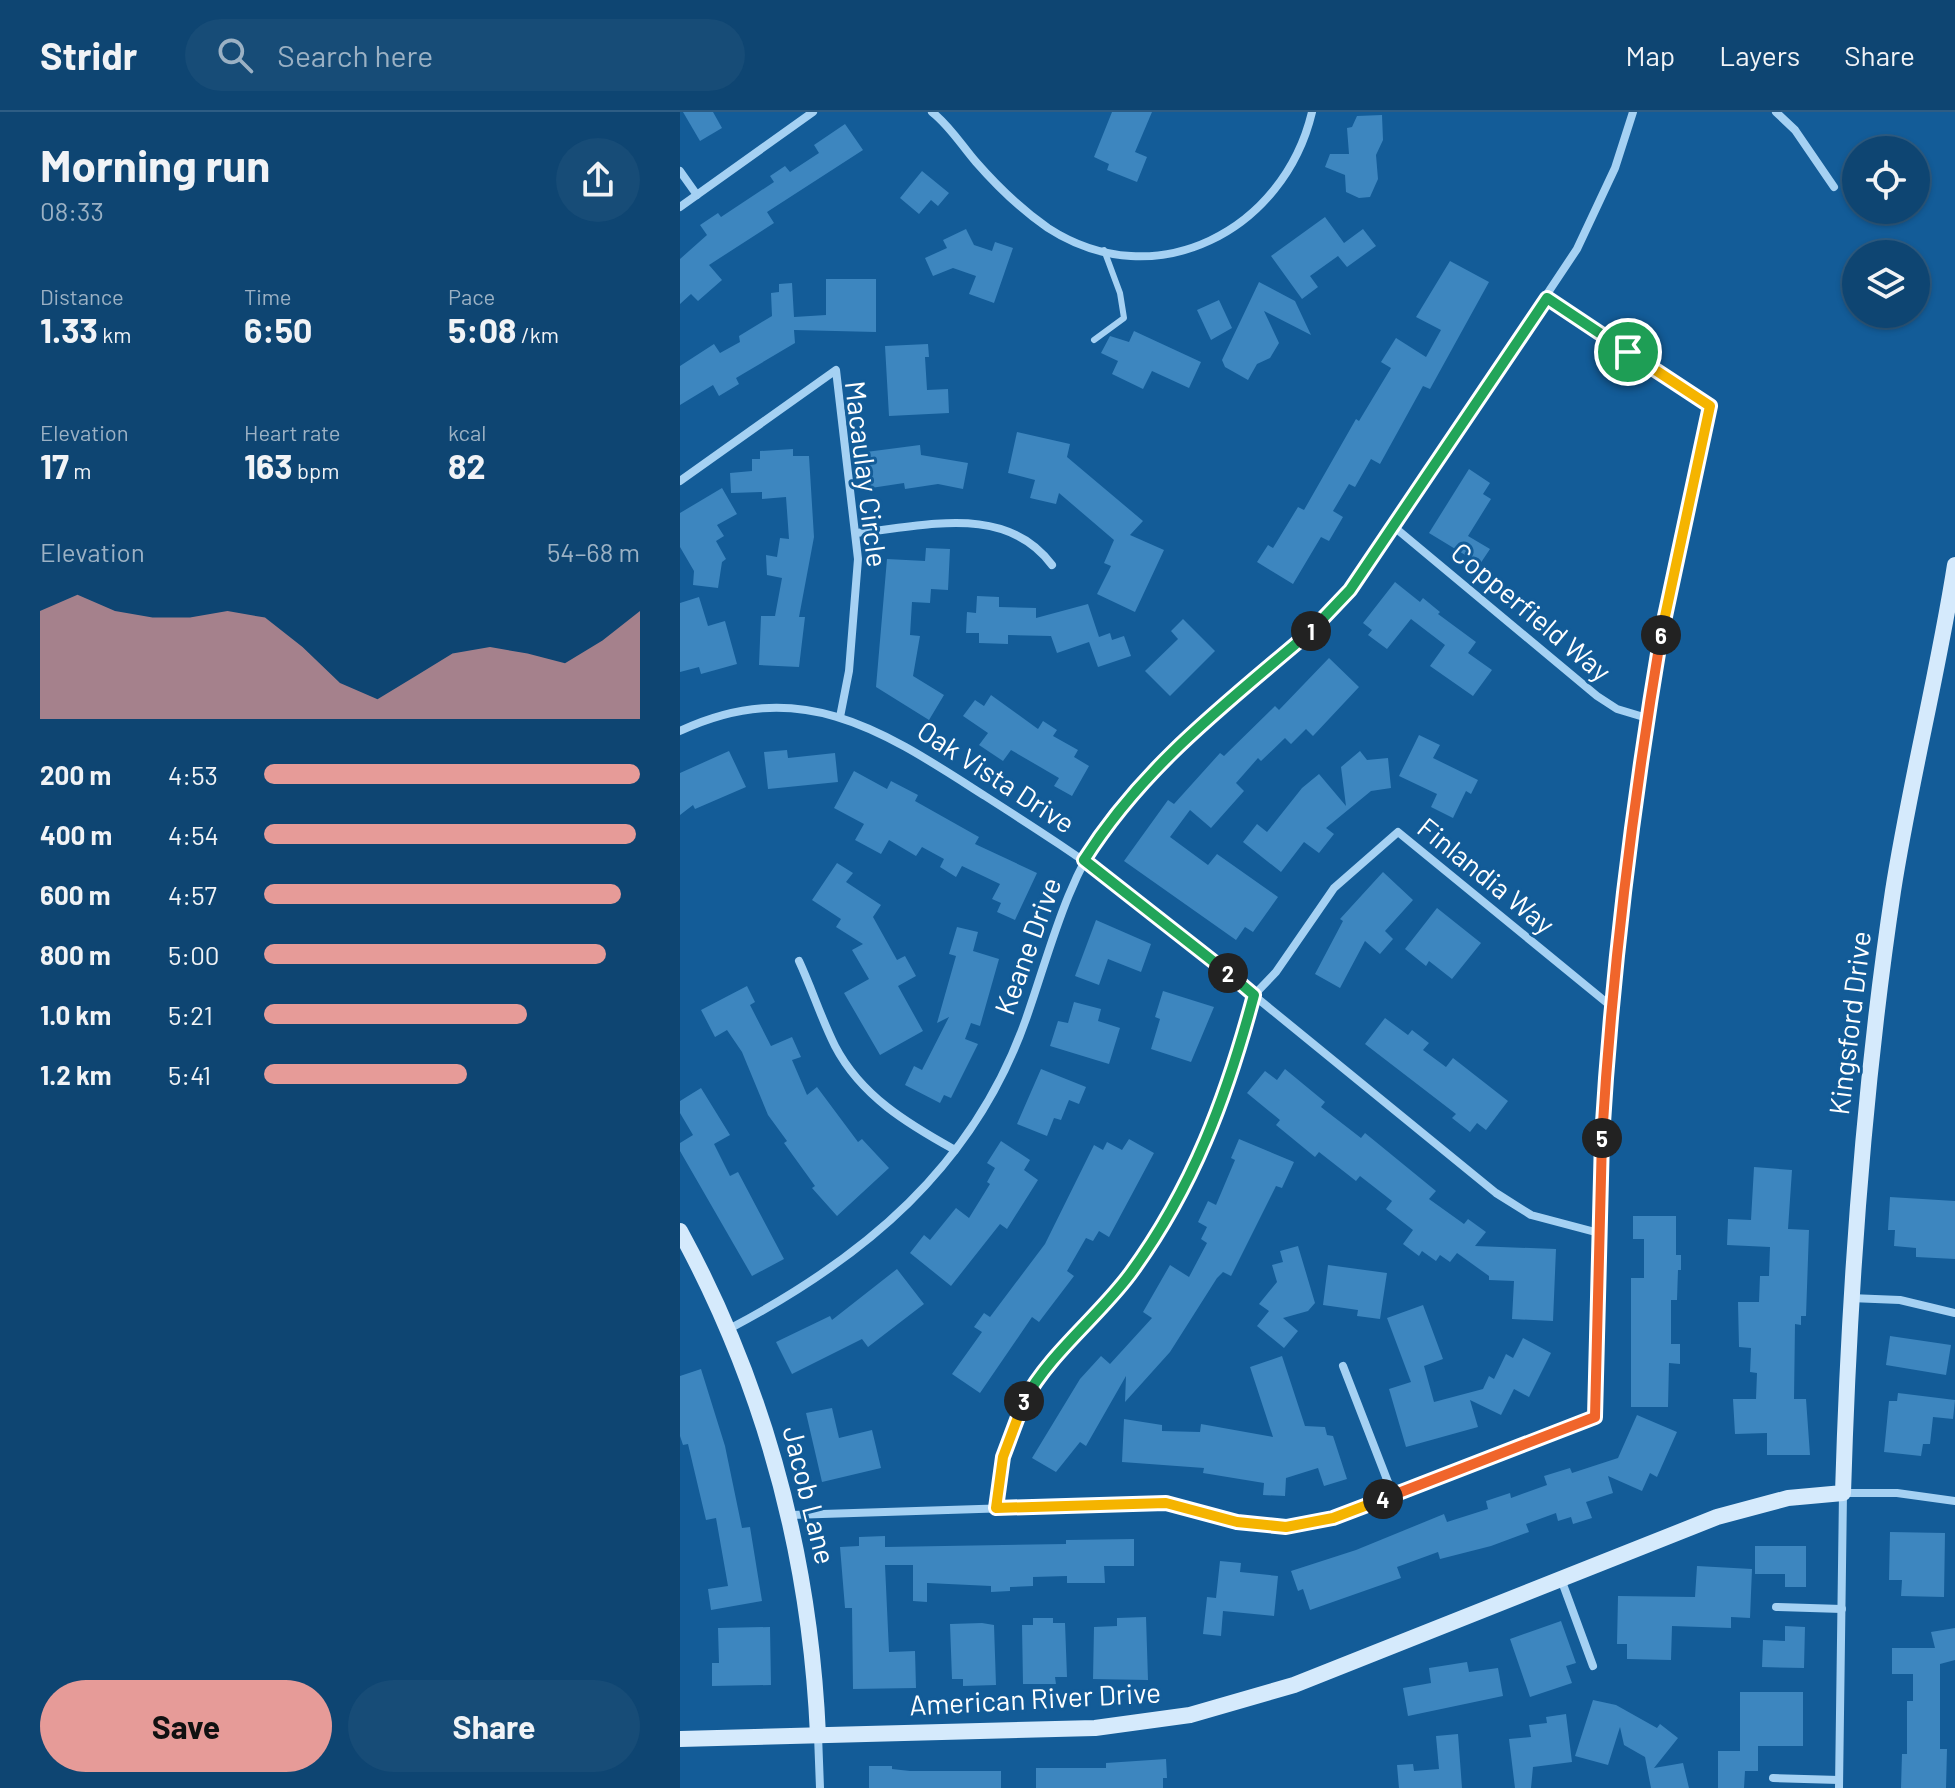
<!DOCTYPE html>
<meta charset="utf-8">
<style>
:root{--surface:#0e4572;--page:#174c77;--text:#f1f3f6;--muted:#9bb1c4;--line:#2e5d84;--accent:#e69b98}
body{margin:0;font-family:Barlow,sans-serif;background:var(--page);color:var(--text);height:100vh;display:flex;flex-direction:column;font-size:30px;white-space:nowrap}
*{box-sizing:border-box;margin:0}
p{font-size:26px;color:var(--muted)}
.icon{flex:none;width:44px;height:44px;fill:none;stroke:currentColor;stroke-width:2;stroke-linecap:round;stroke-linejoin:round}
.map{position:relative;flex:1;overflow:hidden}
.sheet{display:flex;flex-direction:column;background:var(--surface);width:680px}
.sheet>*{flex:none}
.tools{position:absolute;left:1162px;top:24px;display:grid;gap:16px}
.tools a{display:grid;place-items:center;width:88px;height:88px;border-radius:50%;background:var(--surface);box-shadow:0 2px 6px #0004,0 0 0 2px var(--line);font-size:40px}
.pin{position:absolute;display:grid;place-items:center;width:68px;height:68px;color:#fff;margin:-34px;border:4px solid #fff;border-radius:50%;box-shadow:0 2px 8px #0007}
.km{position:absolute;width:40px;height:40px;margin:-20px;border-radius:50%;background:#222;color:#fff;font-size:22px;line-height:40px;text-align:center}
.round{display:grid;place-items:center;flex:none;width:84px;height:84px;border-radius:42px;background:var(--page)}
.overview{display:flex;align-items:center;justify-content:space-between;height:136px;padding:0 40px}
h1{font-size:44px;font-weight:700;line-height:60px}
.stats{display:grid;grid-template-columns:repeat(3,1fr);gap:12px;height:136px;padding:8px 40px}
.stats div{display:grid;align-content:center}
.stats b{font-size:34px;font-weight:700}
.stats small{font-size:22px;font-weight:400}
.stats p{font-size:22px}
.chart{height:224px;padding:16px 40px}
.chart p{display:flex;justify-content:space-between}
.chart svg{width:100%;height:144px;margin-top:8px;fill:var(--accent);opacity:.7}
.cta{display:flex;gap:16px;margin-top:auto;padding:16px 40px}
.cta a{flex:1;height:92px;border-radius:48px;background:var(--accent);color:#111;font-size:32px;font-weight:700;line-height:92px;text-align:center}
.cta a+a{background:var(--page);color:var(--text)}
ul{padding:0 40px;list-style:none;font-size:26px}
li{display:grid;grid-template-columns:128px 96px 1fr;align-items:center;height:60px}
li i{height:20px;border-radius:10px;background:var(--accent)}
header{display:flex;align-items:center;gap:48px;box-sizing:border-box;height:112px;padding:0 40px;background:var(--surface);border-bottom:2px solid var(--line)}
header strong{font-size:38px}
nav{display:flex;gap:44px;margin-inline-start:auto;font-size:28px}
.search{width:560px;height:72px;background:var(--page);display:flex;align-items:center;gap:20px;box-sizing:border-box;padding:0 28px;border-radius:44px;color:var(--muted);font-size:30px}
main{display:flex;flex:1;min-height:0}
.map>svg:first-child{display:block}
.building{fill:#3d86bf}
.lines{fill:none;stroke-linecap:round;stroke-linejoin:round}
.lane{stroke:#a5d1f3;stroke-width:6}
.street{stroke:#a5d1f3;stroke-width:8}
.secondary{stroke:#d5eafc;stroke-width:16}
.split-1-casing{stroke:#fff;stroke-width:16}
.split-2-casing{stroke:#fff;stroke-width:16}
.split-3-casing{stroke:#fff;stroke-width:16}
.split-4-casing{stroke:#fff;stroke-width:16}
.split-5-casing{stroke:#fff;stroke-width:16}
.split-6-casing{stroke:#fff;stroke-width:16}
.split-7-casing{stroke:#fff;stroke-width:16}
.split-1{stroke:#22a559;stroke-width:10}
.split-2{stroke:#22a559;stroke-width:10}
.split-3{stroke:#22a559;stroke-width:10}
.split-4{stroke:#f5b400;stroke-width:10}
.split-5{stroke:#f0652b;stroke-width:10}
.split-6{stroke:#f0652b;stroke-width:10}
.split-7{stroke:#f5b400;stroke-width:10}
.labels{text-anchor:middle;stroke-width:6;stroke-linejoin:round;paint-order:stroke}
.street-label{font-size:28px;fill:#fff;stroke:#135c98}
</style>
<header>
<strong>Stridr</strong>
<div class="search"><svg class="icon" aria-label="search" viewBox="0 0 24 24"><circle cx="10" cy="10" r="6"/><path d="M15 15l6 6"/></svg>Search here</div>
<nav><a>Map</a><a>Layers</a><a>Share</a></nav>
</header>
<main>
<section class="sheet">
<div class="overview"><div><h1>Morning run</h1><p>08:33</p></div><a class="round"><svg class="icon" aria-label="share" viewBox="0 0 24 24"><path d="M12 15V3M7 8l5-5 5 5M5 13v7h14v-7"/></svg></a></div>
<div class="stats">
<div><p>Distance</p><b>1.33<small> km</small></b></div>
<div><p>Time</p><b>6:50</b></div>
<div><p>Pace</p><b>5:08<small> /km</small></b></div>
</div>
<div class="stats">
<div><p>Elevation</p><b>17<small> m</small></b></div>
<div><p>Heart rate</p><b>163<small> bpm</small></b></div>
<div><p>kcal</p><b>82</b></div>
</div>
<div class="chart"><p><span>Elevation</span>54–68 m</p>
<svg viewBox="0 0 160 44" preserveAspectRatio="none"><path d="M0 44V11L10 6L20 11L30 13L40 13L50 11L60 13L70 22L80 33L90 38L100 31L110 24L120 22L130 24L140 27L150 20L160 11V44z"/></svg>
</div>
<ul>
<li><b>200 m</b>4:53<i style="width:100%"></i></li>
<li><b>400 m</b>4:54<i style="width:99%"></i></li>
<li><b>600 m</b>4:57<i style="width:95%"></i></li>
<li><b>800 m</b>5:00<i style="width:91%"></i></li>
<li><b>1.0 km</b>5:21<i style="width:70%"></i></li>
<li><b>1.2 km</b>5:41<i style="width:54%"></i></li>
</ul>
<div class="cta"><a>Save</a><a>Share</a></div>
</section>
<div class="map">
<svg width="1275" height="1676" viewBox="0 0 1275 1676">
<rect width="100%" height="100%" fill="#135c98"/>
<!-- building -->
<g class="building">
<polygon points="3,0 33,0 42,16 20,29"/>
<polygon points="432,0 472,0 455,40 467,45 457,70 427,58 429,52 414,45"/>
<polygon points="702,3 703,28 696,43 698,67 690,85 679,86 666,80 665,63 645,55 650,42 669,42 667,16 672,15 677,4"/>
<polygon points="165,12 183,38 87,100 94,111 29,153 42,168 18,189 11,182 0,192 0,147 27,123 20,113 38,101 41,105 94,70 90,64 105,54 110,60 139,41 134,33"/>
<polygon points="242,59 269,81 258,94 251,88 239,102 220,86"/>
<polygon points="645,105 664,131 683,117 696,134 667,155 658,144 630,164 638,175 622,187 591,144"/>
<polygon points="286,117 294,133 312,139 315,130 333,136 314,191 289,182 296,164 273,156 253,164 245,146 267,136 263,128"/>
<polygon points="770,149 809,170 750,277 743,274 700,352 691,347 675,375 669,372 653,399 663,405 649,429 641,425 613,472 577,450 588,433 593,436 618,395 624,398 676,307 679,309 711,256 701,250 716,226 746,245 761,218 736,205"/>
<polygon points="146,167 196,167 196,220 114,218 115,231 56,266 59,272 39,284 33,273 0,293 0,254 34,232 40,241 60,230 59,224 92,204 91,181 99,180 99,172 112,171 114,205 146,203"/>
<polygon points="579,170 615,189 631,223 584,199 599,231 590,246 577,252 568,268 545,255 542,248"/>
<polygon points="539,188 552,216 531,228 517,198"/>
<polygon points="454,219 521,250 509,276 472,259 463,277 432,262 438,249 421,241 430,224 449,230"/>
<polygon points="248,232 249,245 245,245 247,278 268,277 269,301 209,304 205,234"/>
<polygon points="337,320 390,332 387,345 463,409 450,423 484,438 455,500 417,482 431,454 424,451 434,428 379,381 376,392 350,386 355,368 328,361"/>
<polygon points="240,333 241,343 288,351 283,377 258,372 225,377 224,371 191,376 186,340"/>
<polygon points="113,337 113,344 129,344 134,425 119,505 125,505 119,555 79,553 81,504 95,504 102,466 87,463 86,443 97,445 100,426 109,427 106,385 82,387 82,380 51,381 50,361 72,359 72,347 80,347 80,339"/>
<polygon points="789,357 810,371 803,382 811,387 788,424 810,437 800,452 749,421"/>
<polygon points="42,376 57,402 37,413 44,424 36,429 46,447 42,450 38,476 13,473 14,459 0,435 0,401"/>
<polygon points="246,436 270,437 268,478 251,477 250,491 232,490 230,523 240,524 233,564 264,583 249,608 196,575 207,447 245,449"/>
<polygon points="715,470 740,490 743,486 760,500 758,502 796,530 788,541 812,558 793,584 750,554 765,533 731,507 707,537 688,523 692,518 683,511"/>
<polygon points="297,484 319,485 319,495 356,496 356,506 408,492 419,525 430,521 432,528 444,524 451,544 418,555 409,530 377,541 371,524 328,523 328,532 299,531 299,521 286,521 287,500 296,501"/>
<polygon points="19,485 28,514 45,509 57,552 21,562 19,555 0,560 0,491"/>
<polygon points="503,507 535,539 490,584 465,559 498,527 491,519"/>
<polygon points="649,546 679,575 633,624 626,617 611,632 605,626 581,649 578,646 556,671 564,679 531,716 510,698 490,725 528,753 537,742 598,785 573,820 565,815 556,828 444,749 488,688 494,692 540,641 544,644 595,594 599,598"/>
<polygon points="311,583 358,617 363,609 377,618 373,624 398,638 394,645 409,654 392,684 374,674 379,666 331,638 323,649 299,633 308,621 283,604 295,588 304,594"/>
<polygon points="739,623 760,633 753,646 798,668 791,682 786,679 773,706 751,695 757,682 719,664"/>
<polygon points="107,638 108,646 155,641 158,670 88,677 84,640"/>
<polygon points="49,639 66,675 15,697 13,693 0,703 0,661"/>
<polygon points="680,639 687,648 708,646 711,676 691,679 646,716 654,722 639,741 624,730 601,760 563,730 577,712 587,720 622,676 639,662 666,694 661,655"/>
<polygon points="174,659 207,677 211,669 238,683 235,689 299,725 295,732 357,761 335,808 317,800 321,791 312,787 320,772 282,754 276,765 260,755 264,747 242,735 236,744 209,728 201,742 175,728 184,712 154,696"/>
<polygon points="157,751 173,761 166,770 201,793 193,805 217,848 225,844 236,864 218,874 243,919 200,943 164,881 189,867 172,838 183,832 156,815 161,807 132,788"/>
<polygon points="703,760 733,788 705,819 713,827 700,842 685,829 660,876 635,862 663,809 660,807"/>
<polygon points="757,796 801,831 772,867 749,849 746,854 725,837"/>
<polygon points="416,808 471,832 461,860 428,847 419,873 395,864"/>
<polygon points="277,815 298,820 293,839 319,847 300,914 291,911 285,927 298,932 271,986 264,983 260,991 225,973 234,954 242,958 269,905 257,911 276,844 269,842"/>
<polygon points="67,874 75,890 70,893 91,934 112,925 121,945 112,948 127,983 137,975 178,1030 182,1027 209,1056 157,1104 132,1076 135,1074 104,1031 107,1029 88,1003 62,940 47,918 35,925 21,898"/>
<polygon points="483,879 534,895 511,950 471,937 480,907 475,905"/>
<polygon points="394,890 421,897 418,909 440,916 429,952 370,934 378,909 388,911"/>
<polygon points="705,906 728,923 732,918 749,931 743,938 766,955 773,946 828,989 806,1018 797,1011 790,1020 772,1006 776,1002 685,932"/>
<polygon points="361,957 406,975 399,992 389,988 381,1008 374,1006 367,1024 337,1012"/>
<polygon points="605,957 645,990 641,995 681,1026 685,1021 756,1079 749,1087 784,1112 788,1107 806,1120 795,1134 876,1137 873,1209 832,1207 834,1169 809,1168 809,1164 777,1141 770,1150 760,1143 756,1149 742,1139 739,1144 723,1132 733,1118 706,1097 712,1089 680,1064 676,1069 639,1040 635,1045 596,1013 600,1008 567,981 585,959 597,968"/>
<polygon points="21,976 50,1023 34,1032 50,1064 58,1060 104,1147 72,1164 0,1039 0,1031 13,1023 0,1001 0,989"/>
<polygon points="449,1027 474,1041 429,1125 419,1119 413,1129 406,1126 387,1159 394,1164 359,1210 352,1205 300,1281 272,1262 302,1220 294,1215 304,1201 310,1205 365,1132 414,1033 423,1038 427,1030 442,1038"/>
<polygon points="559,1027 614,1050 602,1076 596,1074 551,1164 543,1160 537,1166 490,1240 445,1290 446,1264 406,1334 400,1330 376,1360 352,1346 400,1267 421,1244 430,1252 472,1206 463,1200 490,1153 509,1165 527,1131 521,1127 527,1115 518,1110 528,1089 536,1093 555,1048 551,1046"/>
<polygon points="321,1029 350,1048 344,1058 358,1068 327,1117 320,1112 271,1174 230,1141 244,1123 250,1128 276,1096 289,1106 310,1072 307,1070 315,1056 307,1051"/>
<polygon points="1074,1055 1112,1058 1108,1117 1129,1118 1126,1204 1121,1204 1121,1213 1115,1212 1114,1287 1126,1287 1130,1343 1087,1343 1087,1321 1055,1322 1053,1287 1076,1287 1077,1261 1070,1260 1071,1236 1059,1235 1058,1190 1079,1190 1080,1164 1089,1164 1090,1135 1047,1133 1048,1107 1071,1108"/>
<polygon points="1210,1085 1275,1089 1275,1147 1236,1145 1236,1136 1214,1134 1215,1118 1208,1118"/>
<polygon points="953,1104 996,1104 996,1143 1001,1143 1001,1158 998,1158 997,1188 991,1188 991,1232 1000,1232 1000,1252 989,1251 988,1295 951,1295 951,1166 964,1166 964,1127 953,1127"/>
<polygon points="618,1134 635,1191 628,1199 603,1206 618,1219 604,1236 577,1214 589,1199 579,1192 597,1170 592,1153 603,1150 600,1139"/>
<polygon points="648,1153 707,1161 700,1207 677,1204 678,1198 643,1193"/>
<polygon points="217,1157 244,1192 188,1235 182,1227 112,1262 96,1230 150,1204 152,1208"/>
<polygon points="743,1193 763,1247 744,1254 754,1290 803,1277 809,1264 814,1267 826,1242 833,1246 843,1226 871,1241 849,1285 834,1277 821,1303 790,1288 798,1315 726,1335 709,1277 731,1270 707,1206"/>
<polygon points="1210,1224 1271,1233 1266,1263 1206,1253"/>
<polygon points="602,1244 625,1314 645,1315 647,1323 653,1324 667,1367 644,1374 638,1356 606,1366 605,1384 583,1383 584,1371 523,1361 524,1356 442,1350 444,1307 482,1313 482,1319 520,1320 521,1312 593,1325 570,1255"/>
<polygon points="21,1257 45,1334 62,1416 70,1415 82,1489 31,1498 28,1477 48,1474 36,1406 26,1408 8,1332 3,1333 0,1324 0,1264"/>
<polygon points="1218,1281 1275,1288 1273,1307 1253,1305 1250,1332 1243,1332 1241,1344 1204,1340 1209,1289 1217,1289"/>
<polygon points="152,1296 159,1326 192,1318 201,1356 142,1370 126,1301"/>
<polygon points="957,1303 997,1320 977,1365 970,1361 962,1379 928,1364 933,1381 906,1390 912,1406 893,1412 891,1405 878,1409 876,1401 846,1412 849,1420 811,1434 760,1447 758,1440 717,1455 721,1466 630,1498 623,1477 618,1479 611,1459 676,1438 764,1402 767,1410 808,1397 806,1389 830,1381 831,1386 867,1373 864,1364 890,1356 892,1361 938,1346"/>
<polygon points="1210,1420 1265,1421 1264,1485 1221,1484 1222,1468 1209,1468"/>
<polygon points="205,1424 205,1435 386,1432 386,1428 454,1427 454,1454 424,1454 425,1471 387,1471 387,1464 353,1465 353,1474 330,1475 330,1479 311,1480 311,1474 247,1471 247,1490 233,1489 233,1453 205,1453 209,1540 235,1539 236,1576 173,1577 172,1496 165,1496 160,1435 179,1434 179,1425"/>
<polygon points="1075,1434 1126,1434 1126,1475 1105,1475 1105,1462 1075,1462"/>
<polygon points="540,1449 561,1451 560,1460 598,1464 594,1504 543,1499 541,1524 523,1522 527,1485 536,1486"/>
<polygon points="1017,1454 1072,1457 1070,1506 1051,1505 1051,1516 992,1514 991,1548 947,1547 947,1532 937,1532 938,1484 1015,1485"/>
<polygon points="466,1505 468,1568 413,1567 414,1515 437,1514 437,1506"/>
<polygon points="353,1506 373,1506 373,1511 385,1511 387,1565 375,1565 376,1572 343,1572 342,1513 353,1513"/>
<polygon points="881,1509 896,1551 886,1554 892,1571 850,1585 830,1527"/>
<polygon points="302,1511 314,1513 316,1573 283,1574 283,1567 272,1567 270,1512"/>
<polygon points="1105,1514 1125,1515 1124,1556 1082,1555 1083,1528 1105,1529"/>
<polygon points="90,1515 91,1573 32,1574 32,1551 39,1551 38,1516"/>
<polygon points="1275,1516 1275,1548 1260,1552 1260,1637 1267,1637 1266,1676 1221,1676 1222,1642 1227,1642 1227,1589 1233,1589 1233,1562 1212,1562 1212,1536 1255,1536 1251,1520"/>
<polygon points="787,1550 789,1560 818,1556 823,1584 728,1604 723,1576 751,1571 749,1556"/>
<polygon points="1060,1580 1123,1580 1123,1634 1078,1634 1078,1659 1065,1659 1064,1676 1038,1676 1038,1639 1060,1639"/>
<polygon points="913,1588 936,1593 977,1616 980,1612 998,1626 974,1656 1003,1651 1009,1676 971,1676 965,1645 944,1633 940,1615 928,1653 895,1644"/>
<polygon points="886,1602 892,1650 853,1655 851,1676 835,1676 829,1627 851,1625 849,1613 867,1611 866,1605"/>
<polygon points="778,1622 782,1676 719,1676 717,1653 733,1652 734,1659 759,1657 756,1624"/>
<polygon points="486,1647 487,1666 483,1666 483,1676 356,1676 356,1656 426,1656 426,1651"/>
<polygon points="189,1654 212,1654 212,1657 230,1659 321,1659 321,1676 189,1676"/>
</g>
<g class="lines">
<!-- lane -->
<polyline class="lane" points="414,228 444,206 440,181 424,138"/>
<!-- street -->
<g class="street">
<path d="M252 0C270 14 282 34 296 50 317 74 342 98 368 116 476 186 604 118 632 0"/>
<polyline points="1096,0 1115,18 1154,75"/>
<polyline points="0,59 17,83"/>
<polyline points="0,95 133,0"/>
<polyline points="0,369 156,258 178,447 169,559 160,605"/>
<polyline points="713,414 917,584 937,597 967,606"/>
<path d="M176 421C243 415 325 390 372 453"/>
<path d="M0 619C122 562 205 620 305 684 355 716 405 748 452 784L816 1081 851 1103 919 1121"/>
<path d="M119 849C132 877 141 906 155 934 181 984 228 1012 275 1038"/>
<polyline points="1170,1186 1220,1188 1275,1201"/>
<path d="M49 1217C184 1146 294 1055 346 907 370 839 385 772 427 712 492 619 597 565 670 478L897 137 935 56 953 0"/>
<polyline points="663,1254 713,1383"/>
<polyline points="316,1396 331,1318 349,1281 450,1163 477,1123 518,1051 553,962 574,883 596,860 654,776 718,720 932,895"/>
<path d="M111 1403 486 1391 581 1414 630 1412 915 1305C917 1149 920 991 937 835 957 653 988 472 1030 294L867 186"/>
<polyline points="881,1467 913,1554"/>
<polyline points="1096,1495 1162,1497"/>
<polyline points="138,1623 140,1676"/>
<polyline points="1093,1666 1159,1668"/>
<polyline points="1159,1676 1163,1381 1217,1381 1275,1389"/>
</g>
<!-- secondary -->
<g class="secondary">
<path d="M0 1119C86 1277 130 1444 138 1623"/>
<path d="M0 1627 415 1616 510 1603 614 1573 1037 1405 1108 1386 1163 1381C1169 1178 1183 979 1213 779 1230 670 1258 562 1275 453"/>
</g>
</g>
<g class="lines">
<defs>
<polyline id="split-1" points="631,519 670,478 867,186 948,240"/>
<path id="split-2" d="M548 861 404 748C464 653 547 591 631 519"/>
<path id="split-3" d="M344 1289C370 1241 418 1205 450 1162 513 1076 547 984 574 883L548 861"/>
<polyline id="split-4" points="344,1289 323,1345 316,1396 486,1391 557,1410 606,1415 653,1406 703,1387"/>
<polyline id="split-5" points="703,1387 915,1305 922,1026"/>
<path id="split-6" d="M922 1026C932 857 953 690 981 523"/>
<polyline id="split-7" points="948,240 1030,294 981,523"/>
</defs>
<!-- split-1 casing -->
<use href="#split-1" class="split-1-casing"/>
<!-- split-2 casing -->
<use href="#split-2" class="split-2-casing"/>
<!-- split-3 casing -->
<use href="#split-3" class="split-3-casing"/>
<!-- split-4 casing -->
<use href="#split-4" class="split-4-casing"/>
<!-- split-5 casing -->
<use href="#split-5" class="split-5-casing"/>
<!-- split-6 casing -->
<use href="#split-6" class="split-6-casing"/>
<!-- split-7 casing -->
<use href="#split-7" class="split-7-casing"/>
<!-- split-1 -->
<use href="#split-1" class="split-1"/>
<!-- split-2 -->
<use href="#split-2" class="split-2"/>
<!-- split-3 -->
<use href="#split-3" class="split-3"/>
<!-- split-4 -->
<use href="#split-4" class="split-4"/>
<!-- split-5 -->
<use href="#split-5" class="split-5"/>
<!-- split-6 -->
<use href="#split-6" class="split-6"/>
<!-- split-7 -->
<use href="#split-7" class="split-7"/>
</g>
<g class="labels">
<!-- street labels -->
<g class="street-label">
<text transform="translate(186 362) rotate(83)" y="10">Macaulay Circle</text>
<text transform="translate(851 500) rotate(40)" y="10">Copperfield Way</text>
<text transform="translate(316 665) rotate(33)" y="10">Oak Vista Drive</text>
<text transform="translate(806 764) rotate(39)" y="10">Finlandia Way</text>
<text transform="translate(348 834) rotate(-70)" y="10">Keane Drive</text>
<text transform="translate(1170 911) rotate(-83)" y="10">Kingsford Drive</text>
<text transform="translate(129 1383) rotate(76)" y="10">Jacob Lane</text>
<text transform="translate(355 1587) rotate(-3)" y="10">American River Drive</text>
</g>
</g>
</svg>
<div class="tools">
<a><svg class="icon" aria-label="locate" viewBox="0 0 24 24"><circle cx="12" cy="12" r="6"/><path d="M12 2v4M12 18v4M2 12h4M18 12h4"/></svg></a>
<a><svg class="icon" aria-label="layers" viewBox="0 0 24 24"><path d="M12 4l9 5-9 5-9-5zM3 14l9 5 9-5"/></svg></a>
</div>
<div class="pin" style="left:948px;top:240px;background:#1e9e55"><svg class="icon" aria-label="arrive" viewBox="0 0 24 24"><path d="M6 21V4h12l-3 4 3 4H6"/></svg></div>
<b class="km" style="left:631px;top:519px">1</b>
<b class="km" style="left:548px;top:861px">2</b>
<b class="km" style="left:344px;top:1289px">3</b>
<b class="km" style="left:703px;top:1387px">4</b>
<b class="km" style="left:922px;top:1026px">5</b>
<b class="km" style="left:981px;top:523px">6</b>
</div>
</main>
